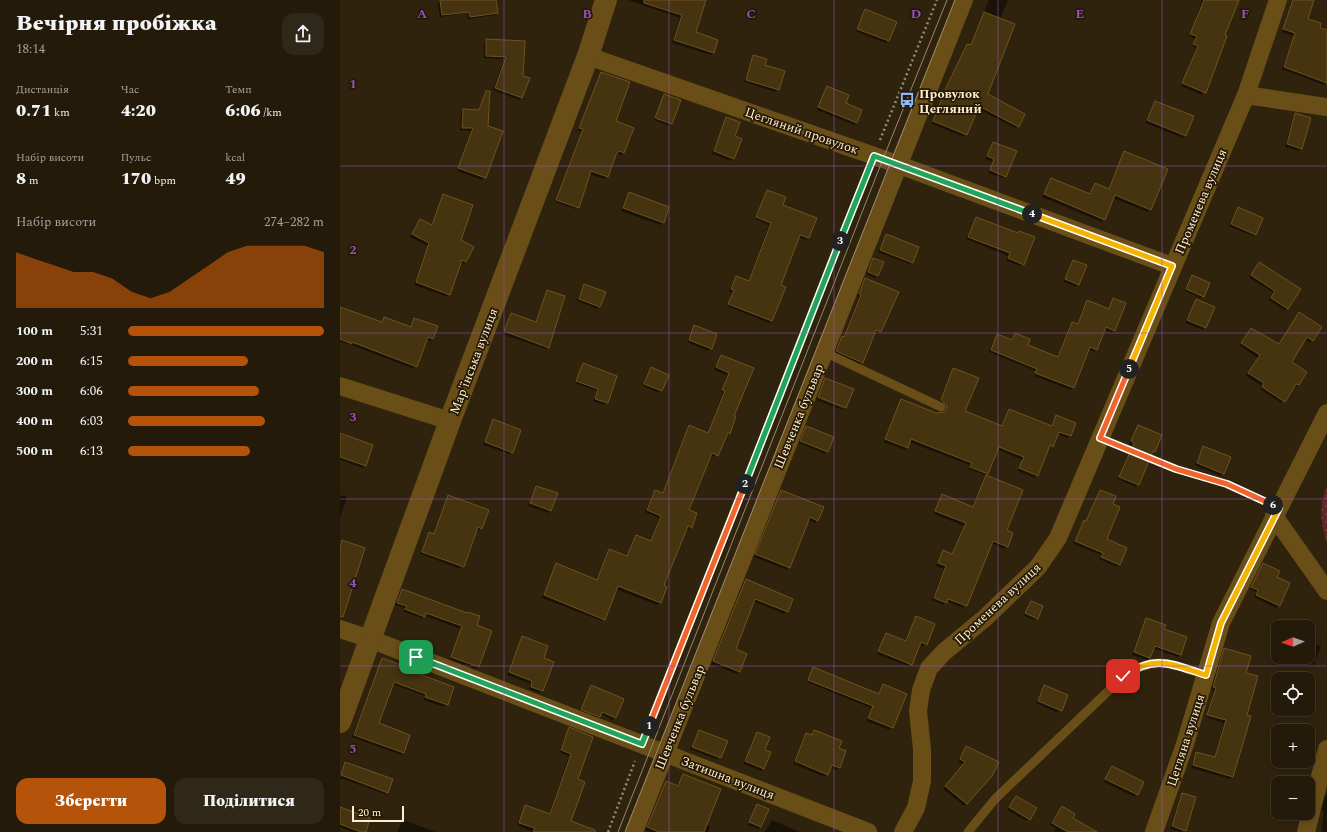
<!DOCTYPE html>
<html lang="uk">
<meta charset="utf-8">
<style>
:root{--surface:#231a0a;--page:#2f2718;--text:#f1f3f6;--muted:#a3a19c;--line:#40382b;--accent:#b45309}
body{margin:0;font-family:Spectral,serif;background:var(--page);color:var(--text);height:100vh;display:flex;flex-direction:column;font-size:15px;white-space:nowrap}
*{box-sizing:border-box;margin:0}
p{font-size:13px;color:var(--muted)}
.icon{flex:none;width:22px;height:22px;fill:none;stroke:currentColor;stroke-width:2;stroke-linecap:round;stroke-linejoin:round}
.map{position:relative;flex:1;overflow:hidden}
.details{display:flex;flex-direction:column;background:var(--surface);width:340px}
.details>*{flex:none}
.needle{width:26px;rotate:268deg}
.controls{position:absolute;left:931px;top:620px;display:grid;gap:8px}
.controls a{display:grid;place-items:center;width:44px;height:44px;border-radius:8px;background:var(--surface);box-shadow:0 2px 6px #0003,0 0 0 1px var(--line);font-size:20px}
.scale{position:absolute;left:12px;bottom:10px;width:52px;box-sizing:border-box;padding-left:4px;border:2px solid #fdedd2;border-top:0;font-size:11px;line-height:14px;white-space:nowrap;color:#fdedd2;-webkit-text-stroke:3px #251904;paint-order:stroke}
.pin{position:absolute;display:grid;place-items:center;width:34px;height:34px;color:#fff;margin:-17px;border-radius:8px;box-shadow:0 2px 6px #0006}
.km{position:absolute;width:20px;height:20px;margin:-10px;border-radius:50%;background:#222;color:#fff;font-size:11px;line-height:20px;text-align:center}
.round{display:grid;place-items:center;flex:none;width:42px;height:42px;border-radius:12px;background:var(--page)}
.headline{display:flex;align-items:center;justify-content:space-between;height:68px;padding:0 16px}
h1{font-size:22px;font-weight:800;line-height:30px}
.stats{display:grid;grid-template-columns:repeat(3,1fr);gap:6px;height:68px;padding:4px 16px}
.stats div{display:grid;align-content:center}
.stats b{font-size:17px;font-weight:800}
.stats small{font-size:11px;font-weight:400}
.stats p{font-size:11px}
.chart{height:112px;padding:8px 16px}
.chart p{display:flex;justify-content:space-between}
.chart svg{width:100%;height:72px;margin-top:4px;fill:var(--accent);opacity:.7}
.cta{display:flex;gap:8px;margin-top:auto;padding:8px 16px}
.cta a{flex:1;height:46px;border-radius:12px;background:var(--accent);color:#fff;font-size:16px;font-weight:800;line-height:46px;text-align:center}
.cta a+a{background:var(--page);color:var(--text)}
ul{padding:0 16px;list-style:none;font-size:13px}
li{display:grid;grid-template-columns:64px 48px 1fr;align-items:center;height:30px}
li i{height:10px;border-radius:5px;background:var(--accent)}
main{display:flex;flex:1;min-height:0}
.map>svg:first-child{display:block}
.green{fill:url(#green-dots)}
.shadow{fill:#0007}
.building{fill:#463310;stroke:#6f531d}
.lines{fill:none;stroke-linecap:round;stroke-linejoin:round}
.path{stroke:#988a72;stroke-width:2.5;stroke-dasharray:2 3;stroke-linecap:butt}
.service{stroke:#6a4e18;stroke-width:9}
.minor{stroke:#6a4e18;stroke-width:18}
.tertiary{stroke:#6a4e18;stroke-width:22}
.tram{stroke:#96886f;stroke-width:1}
.split-1-casing{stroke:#fff;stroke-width:8}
.split-2-casing{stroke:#fff;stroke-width:8}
.split-3-casing{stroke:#fff;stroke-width:8}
.split-4-casing{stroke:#fff;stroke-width:8}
.split-5-casing{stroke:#fff;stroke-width:8}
.split-6-casing{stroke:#fff;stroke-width:8}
.split-7-casing{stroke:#fff;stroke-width:8}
.split-1{stroke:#22a559;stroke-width:5}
.split-2{stroke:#f0652b;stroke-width:5}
.split-3{stroke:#22a559;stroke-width:5}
.split-4{stroke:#22a559;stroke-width:5}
.split-5{stroke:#f5b400;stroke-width:5}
.split-6{stroke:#f0652b;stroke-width:5}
.split-7{stroke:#f5b400;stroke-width:5}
.grid{fill:none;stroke:#9553c3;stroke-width:1;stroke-opacity:0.55}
.labels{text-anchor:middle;stroke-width:3.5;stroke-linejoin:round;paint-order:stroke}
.poi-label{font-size:13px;font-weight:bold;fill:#fdedd2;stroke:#251904;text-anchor:start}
.street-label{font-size:13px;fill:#fdedd2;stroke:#251904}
.grid-label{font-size:13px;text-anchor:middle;font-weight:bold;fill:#9553c3;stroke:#251904;stroke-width:3.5;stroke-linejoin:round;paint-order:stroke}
</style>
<main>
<section class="details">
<div class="headline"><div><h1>Вечірня пробіжка</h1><p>18:14</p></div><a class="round"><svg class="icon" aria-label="share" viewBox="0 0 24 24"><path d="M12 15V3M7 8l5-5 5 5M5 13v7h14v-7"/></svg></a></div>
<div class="stats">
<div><p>Дистанція</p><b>0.71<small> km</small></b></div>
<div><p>Час</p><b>4:20</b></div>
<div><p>Темп</p><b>6:06<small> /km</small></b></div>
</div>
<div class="stats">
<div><p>Набір висоти</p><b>8<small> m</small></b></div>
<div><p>Пульс</p><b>170<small> bpm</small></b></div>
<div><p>kcal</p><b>49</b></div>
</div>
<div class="chart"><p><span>Набір висоти</span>274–282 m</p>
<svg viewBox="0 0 160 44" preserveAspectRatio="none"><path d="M0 44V10L10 14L20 18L30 22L40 22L50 26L60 34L70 38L80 34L90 26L100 18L110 10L120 6L130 6L140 6L150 6L160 10V44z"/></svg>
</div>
<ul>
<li><b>100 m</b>5:31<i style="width:100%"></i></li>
<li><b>200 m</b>6:15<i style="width:61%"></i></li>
<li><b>300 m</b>6:06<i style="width:67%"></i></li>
<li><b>400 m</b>6:03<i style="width:70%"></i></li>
<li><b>500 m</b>6:13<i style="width:62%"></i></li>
</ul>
<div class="cta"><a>Зберегти</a><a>Поділитися</a></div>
</section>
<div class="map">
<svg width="987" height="832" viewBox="0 0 987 832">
<defs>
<pattern id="green-dots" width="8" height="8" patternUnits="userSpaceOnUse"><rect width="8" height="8" fill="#612427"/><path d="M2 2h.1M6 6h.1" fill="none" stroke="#794445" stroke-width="1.8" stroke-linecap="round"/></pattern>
</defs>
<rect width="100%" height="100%" fill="#2f230d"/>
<!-- green -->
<path class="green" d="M987 487V542C980 525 979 503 987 487Z"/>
<!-- shadow -->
<g class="shadow">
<polygon points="110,0 155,0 157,13 155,15 128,19 127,13 100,17 98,4 101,1"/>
<polygon points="288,0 365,0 355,33 373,53 371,55 332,43 340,18"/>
<polygon points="649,0 668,0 660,19 647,94 678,126 675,128 637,108 624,137 592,124 625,47 627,45 630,46"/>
<polygon points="862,0 898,0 862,95 841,86 856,48 852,46 855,39 849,36"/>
<polygon points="958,0 973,0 967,19 979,28 987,31 987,81 984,85 942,69 954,36 942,32 947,16"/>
<polygon points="525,10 556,22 546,43 515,31"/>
<polygon points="147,40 184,42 182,97 179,100 153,90 164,59 144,58 144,43"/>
<polygon points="414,56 424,66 444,72 436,92 404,82"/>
<polygon points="261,73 274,122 292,129 284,153 281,155 277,154 267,177 265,179 249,174 236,209 215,202 241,132 238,130"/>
<polygon points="487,88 505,104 516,123 514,125 477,110"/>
<polygon points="146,92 147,126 162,132 142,180 117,171 131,131 120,130 121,112 123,110 138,111"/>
<polygon points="324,95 331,123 329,126 314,120"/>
<polygon points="815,102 845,135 843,138 805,123"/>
<polygon points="955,115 961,148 959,151 945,147 953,117"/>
<polygon points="387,118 394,137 394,158 391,161 372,154"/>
<polygon points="653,143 666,176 663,178 648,173 653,162 645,159"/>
<polygon points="784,152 811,209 808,212 773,198 762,222 702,197 711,179 749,195 755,184 768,190"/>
<polygon points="427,191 468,237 466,240 458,237 440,285 431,321 429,323 387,306 392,293 389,292 394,280 396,277 408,282 429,225 415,219"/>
<polygon points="289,193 323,223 320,225 281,211"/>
<polygon points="103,196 126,262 123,264 121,263 107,297 74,285 88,246 70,237 80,220 91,226"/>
<polygon points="899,208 915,234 913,236 889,226"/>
<polygon points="636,218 677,234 683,264 681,266 666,261 668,256 626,239"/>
<polygon points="546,235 572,262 570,264 538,252"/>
<polygon points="533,259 537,275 535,278 526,274"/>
<polygon points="733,261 738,284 736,287 724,282"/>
<polygon points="919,263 947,308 945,311 929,300 934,293 909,278"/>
<polygon points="852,276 863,296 861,298 845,291"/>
<polygon points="525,279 540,331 537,334 534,332 520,365 494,353 500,339 503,337 519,297 517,296"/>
<polygon points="244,286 260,306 257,309 237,301"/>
<polygon points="208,291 209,347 206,349 162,334 171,314 195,322"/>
<polygon points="774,299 774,330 772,332 764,329 757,349 754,352 748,349 731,390 694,376 696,371 649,352 657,335 671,340 675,334 686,346 717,358 730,325 732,323 737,325 745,304 748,301 768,310"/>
<polygon points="856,300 874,308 863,330 845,323"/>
<polygon points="0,308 41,322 44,318 70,328 75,319 93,339 90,341 86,339 74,369 9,344 0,342"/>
<polygon points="957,316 981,327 970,343 965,339 950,362 958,385 956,387 954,386 941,403 920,389 922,386 906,376 918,358 900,346 909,331 938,345"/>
<polygon points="355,326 371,348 368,351 347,342"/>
<polygon points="381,356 412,368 393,416 389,433 378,455 375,457 370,455 347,511 351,527 348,530 346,529 322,586 326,587 320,603 317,605 276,589 262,621 202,598 217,564 256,580 269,550 286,557 296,536 310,542 319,518 305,512 313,494 315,491 322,494 347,429 350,427 367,434 383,393 381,392 387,375 374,370"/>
<polygon points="243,364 276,376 264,405 253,401 257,391 235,383"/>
<polygon points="311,369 321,390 319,393 303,386"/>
<polygon points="614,369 624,412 661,427 670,410 711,426 716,417 735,424 728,438 717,434 712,446 708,448 695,478 678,471 682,460 657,449 645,475 629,469 630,465 569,442 565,450 544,442 562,400 596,414 604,413 605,409 599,403"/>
<polygon points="486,379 506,407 478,396"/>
<polygon points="477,398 504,409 503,410 476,400"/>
<polygon points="153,420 172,452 170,454 143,445"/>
<polygon points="798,426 814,451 811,453 796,487 778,479 792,445 789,444"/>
<polygon points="467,427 487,451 485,454 459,443"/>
<polygon points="0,432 32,445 23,468 0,460"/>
<polygon points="863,447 883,473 881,476 855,465"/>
<polygon points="646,477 666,531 667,546 664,549 651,543 623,608 606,601 603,605 592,600 604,569 596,566 603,552 611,555 624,526 594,514 602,495 632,507"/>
<polygon points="197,487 211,511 208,513 188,506"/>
<polygon points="441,491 477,520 475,523 468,520 447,570 414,557"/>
<polygon points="760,491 772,505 765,540 779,564 777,567 759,559 761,555 733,544 742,523 746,522"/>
<polygon points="0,495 7,497 0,518"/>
<polygon points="108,497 141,528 139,531 136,530 120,569 81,554 87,536 90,533 93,535"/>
<polygon points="923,565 936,578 939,605 936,608 914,597 916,592 910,589"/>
<polygon points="406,580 447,611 444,614 413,601 394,650 399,672 397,674 371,664"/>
<polygon points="62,591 135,626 139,666 136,669 110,659 121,629 85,616 82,618 64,612 65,608 55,605"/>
<polygon points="691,602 697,618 695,620 684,616"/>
<polygon points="576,618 586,644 584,646 579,644 568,666 537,654 546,634 565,641"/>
<polygon points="806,619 823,630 840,655 838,657 813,648 807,660 792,655"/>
<polygon points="182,637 202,659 212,662 200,693 189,689 191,684 167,675"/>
<polygon points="968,642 981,646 974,665 948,657 968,657"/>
<polygon points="885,650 905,673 906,715 909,716 892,777 890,779 851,768 857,753 874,758 884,723 866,717 874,690 871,689 882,652"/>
<polygon points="42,660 67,671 113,687 104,707 83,700 85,696 52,684 37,724 69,735 61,755 12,737"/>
<polygon points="473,669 538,694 543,686 565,694 552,728 550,730 526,721 531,708 467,682"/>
<polygon points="704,686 727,696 718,713 696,703"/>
<polygon points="251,687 275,717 273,720 260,714 257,719 240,712"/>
<polygon points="229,728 236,779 230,822 242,832 192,832 177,825 186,806 209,814 229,756 219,752"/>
<polygon points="359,731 387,742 378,760 350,749"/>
<polygon points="474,732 498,748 505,751 499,768 496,770 490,768 485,777 453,764 464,736 466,734 471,736"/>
<polygon points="417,733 423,750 423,768 421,771 403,764"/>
<polygon points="627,747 651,775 624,806 603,789 624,765 618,762"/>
<polygon points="6,763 47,792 45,794 0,778"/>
<polygon points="772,767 803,782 795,797 764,782"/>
<polygon points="343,775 366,825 370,826 368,832 311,832 305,830 324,785 326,782 337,787"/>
<polygon points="842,794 845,830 840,832 830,829 840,796"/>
<polygon points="987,794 987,832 985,832 981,831 984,812 981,810 985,796"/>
<polygon points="676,797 689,819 687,821 667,810"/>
<polygon points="417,805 420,827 418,829 408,825"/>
<polygon points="722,807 731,818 745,832 714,832 716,828 710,825"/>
<polygon points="0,808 25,832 12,832 0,827"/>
<polygon points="63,820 96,832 57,832"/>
<polygon points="432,820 460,832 425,832"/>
</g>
<!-- building -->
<g class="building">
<polygon points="100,0 156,0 158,13 130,17 129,12 102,15"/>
<polygon points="304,0 366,0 356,32 378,40 374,53 334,40 342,15 304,3"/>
<polygon points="864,0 899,0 885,35 887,36 866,93 842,83 858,46 853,44 857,36 850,34"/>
<polygon points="953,0 974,0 968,19 981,23 980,28 987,30 987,83 944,67 955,33 943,29"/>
<polygon points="525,9 557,22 549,41 517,29"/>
<polygon points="644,12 675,24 648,94 685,114 679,127 639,106 627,135 593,121 606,88 627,44 631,45"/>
<polygon points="146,39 185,41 183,76 190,78 182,98 155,88 166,57 146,56"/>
<polygon points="413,55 427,59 425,65 445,71 439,90 406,80"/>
<polygon points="261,72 290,82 276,121 294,128 284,153 279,151 276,155 268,177 251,171 239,208 216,200 243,129 239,128"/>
<polygon points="487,86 509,95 506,103 522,110 517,123 478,107"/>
<polygon points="146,91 150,91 148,126 163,131 146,178 118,168 133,128 122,128 123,109 139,110"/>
<polygon points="324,94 341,100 332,124 315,118"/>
<polygon points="815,101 854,116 846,136 807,120"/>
<polygon points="955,113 971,118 962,149 947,144"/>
<polygon points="386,117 400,122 395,136 402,139 394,159 374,151"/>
<polygon points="653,142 677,151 666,177 650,170 654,159 647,156"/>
<polygon points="784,151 828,169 811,210 775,195 765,220 704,194 711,178 750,194 755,183 769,189"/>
<polygon points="427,190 446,197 443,205 477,218 469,238 460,235 441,285 446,287 432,321 388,304 394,290 391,289 396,276 409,281 431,223 416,217"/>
<polygon points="289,192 329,207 324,223 283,208"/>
<polygon points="103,194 133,205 121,240 134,247 126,262 122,260 110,295 76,282 89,243 72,234 80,219 92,225"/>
<polygon points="898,207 923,218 916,235 891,224"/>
<polygon points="636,217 678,233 679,231 695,237 684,265 668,258 670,253 628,237"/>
<polygon points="546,234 579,247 573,263 540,250"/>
<polygon points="533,258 544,262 538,276 528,272"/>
<polygon points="733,260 747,265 739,285 725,279"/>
<polygon points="919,262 961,289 948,309 931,298 935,291 911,275"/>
<polygon points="852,275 870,283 864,297 846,289"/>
<polygon points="525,278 559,292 541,332 536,330 523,363 496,351 502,336 504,337 521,295 519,294"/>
<polygon points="244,284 266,292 260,307 239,299"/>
<polygon points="207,290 225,296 209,348 164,331 171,313 196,322"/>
<polygon points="773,298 786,303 775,331 766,327 757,350 750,347 734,388 695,373 697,369 651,350 657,334 672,340 675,333 690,339 688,345 718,357 732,322 738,324 747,300 769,309"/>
<polygon points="856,299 875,307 866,328 847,320"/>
<polygon points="0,307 42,322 44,317 71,327 74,318 98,326 93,339 88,337 77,367 12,342 12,344 0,339"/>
<polygon points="959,312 982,327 973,341 967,337 952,362 967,372 959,385 956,384 945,402 922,387 924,383 908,373 920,355 901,343 911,328 939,344"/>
<polygon points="354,325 377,334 372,349 349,340"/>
<polygon points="381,355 414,368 394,416 396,416 390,434 388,433 378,456 372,453 349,510 357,513 352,528 348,526 324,585 327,587 321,603 278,586 265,620 204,595 216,563 257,580 269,549 287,556 296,535 311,541 321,516 307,510 315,490 323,493 349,425 368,433 385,391 382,390 389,373 376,367"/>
<polygon points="243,363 277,376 268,403 255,399 258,389 236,381"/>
<polygon points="311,367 329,375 322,391 304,384"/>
<polygon points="613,368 639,378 625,411 662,426 669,409 712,426 716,415 736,423 731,436 719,432 713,447 710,445 698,476 679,468 684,457 659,447 648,474 630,467 632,463 571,439 568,448 545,439 561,399 596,413 605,412 607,406 601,400"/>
<polygon points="485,378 514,389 506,408 478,397"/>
<polygon points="153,419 181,430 173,453 145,442"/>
<polygon points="798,425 822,435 815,452 813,451 799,485 779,477 794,443 791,441"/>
<polygon points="466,426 494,437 488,452 460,441"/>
<polygon points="0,433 33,445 26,466 0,457"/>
<polygon points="863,446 891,457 884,474 857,463"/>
<polygon points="646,475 683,490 667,530 673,533 668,547 653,541 627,606 608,599 607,603 594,598 606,566 598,563 603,550 612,554 626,523 595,511 602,494 633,507"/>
<polygon points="196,486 218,493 211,511 190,503"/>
<polygon points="441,490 484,507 478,521 470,517 450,568 415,554"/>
<polygon points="760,490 776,496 773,504 780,507 767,539 787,548 780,565 761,557 763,553 735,541 744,520 746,521"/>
<polygon points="108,495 149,510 142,529 138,527 124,567 82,552 89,532 94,534"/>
<polygon points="2,540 25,548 3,617 0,616 0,548"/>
<polygon points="923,563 940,571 937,577 950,583 940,606 916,595 918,590 911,587"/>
<polygon points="406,579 453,599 448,612 415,599 396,649 407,654 400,672 373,661"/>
<polygon points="62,589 127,613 128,612 140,616 137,625 152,631 139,667 111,657 122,626 86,613 85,617 65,609 67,606 57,603"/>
<polygon points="691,601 703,606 698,619 685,613"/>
<polygon points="576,616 595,624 587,645 581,642 572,665 538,651 546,633 566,641"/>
<polygon points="806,618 826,625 824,629 847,637 841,655 815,646 810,658 794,652"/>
<polygon points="182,636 208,646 204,658 214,662 203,691 191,687 192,681 169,672"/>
<polygon points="884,648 911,656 906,673 918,676 907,715 911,716 893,777 853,765 856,752 875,757 886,720 867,715 876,688 873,687"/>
<polygon points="42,658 69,668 69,670 114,687 108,705 85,697 86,694 54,682 39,723 70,735 64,753 14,735"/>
<polygon points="473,667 539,694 543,684 567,694 553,728 528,718 533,706 468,680"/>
<polygon points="251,685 284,699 276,718 262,712 260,717 241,710"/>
<polygon points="704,685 728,695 722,711 698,701"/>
<polygon points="229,727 253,737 238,779 245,782 231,821 255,830 255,832 193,832 195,828 179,823 185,805 210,814 231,754 221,750"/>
<polygon points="359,730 388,741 381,758 352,747"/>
<polygon points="474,730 502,741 499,748 506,751 500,768 492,765 488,775 455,761 466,733 472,735"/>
<polygon points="417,732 430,737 425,750 431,752 424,769 405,761"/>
<polygon points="626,746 659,762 652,776 627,804 605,786 625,762 620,759"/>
<polygon points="5,762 53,779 48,793 1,775"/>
<polygon points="772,766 804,782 798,795 765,779"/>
<polygon points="343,774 381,789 364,832 319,832 307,827 326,781 338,786"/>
<polygon points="842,793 856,797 846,831 832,826"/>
<polygon points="676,796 697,808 690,820 669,807"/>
<polygon points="417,804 429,809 421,827 409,822"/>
<polygon points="722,806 735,814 733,818 757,832 728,832 712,823"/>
<polygon points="0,807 30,818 26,832 21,832 0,824"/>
</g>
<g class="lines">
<!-- path -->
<g class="path">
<polyline points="540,140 597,0"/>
<polyline points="775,444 836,469 887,484 924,501"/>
<polyline points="308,728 528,171"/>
<polyline points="268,832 295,761"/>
</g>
<!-- service -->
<g class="service">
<polyline points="484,352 601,407"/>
<path d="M628 832 655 799 783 677C816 654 831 664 866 675"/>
</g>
<!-- minor -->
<g class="minor">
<polyline points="248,56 543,159 832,266"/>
<polyline points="906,95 987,107"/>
<polyline points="0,386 110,421"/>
<polyline points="934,516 987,591"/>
<polyline points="0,629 30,639 528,832"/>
<polyline points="294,832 624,0"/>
<polyline points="563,832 576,808 582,781 582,749 578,711 581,690 589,668 604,652 645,618 698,567 718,538 906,95 938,0"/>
<polyline points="814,832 845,744 881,623 987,413"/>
<polyline points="966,832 987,749"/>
</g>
<!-- tertiary -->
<polyline class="tertiary" points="0,722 110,421 248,56 266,0"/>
<!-- tram -->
<g class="tram">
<polyline points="278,832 543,159 607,0"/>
<polyline points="285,832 615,0"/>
</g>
</g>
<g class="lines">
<defs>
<polyline id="split-1" points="76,657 302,744 309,726"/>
<polyline id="split-2" points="309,726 405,484"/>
<polyline id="split-3" points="405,484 500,241"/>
<polyline id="split-4" points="500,241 534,156 692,214"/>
<polyline id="split-5" points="692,214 832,266 789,369"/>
<polyline id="split-6" points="789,369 760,438 836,469 887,484 933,505"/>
<path id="split-7" d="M783 676C816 654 831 664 866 675L881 623 939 508 933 505"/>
</defs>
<!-- split-1 casing -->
<use href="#split-1" class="split-1-casing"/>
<!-- split-2 casing -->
<use href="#split-2" class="split-2-casing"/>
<!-- split-3 casing -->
<use href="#split-3" class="split-3-casing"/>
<!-- split-4 casing -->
<use href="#split-4" class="split-4-casing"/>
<!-- split-5 casing -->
<use href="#split-5" class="split-5-casing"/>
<!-- split-6 casing -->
<use href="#split-6" class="split-6-casing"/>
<!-- split-7 casing -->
<use href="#split-7" class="split-7-casing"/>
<!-- split-1 -->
<use href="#split-1" class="split-1"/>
<!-- split-2 -->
<use href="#split-2" class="split-2"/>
<!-- split-3 -->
<use href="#split-3" class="split-3"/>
<!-- split-4 -->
<use href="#split-4" class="split-4"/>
<!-- split-5 -->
<use href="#split-5" class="split-5"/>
<!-- split-6 -->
<use href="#split-6" class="split-6"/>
<!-- split-7 -->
<use href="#split-7" class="split-7"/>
</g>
<!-- grid -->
<path class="grid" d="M164 0V832M329 0V832M494 0V832M658 0V832M822 0V832M0 166H987M0 333H987M0 499H987M0 666H987"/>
<!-- icons -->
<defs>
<symbol id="bus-bare" viewBox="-9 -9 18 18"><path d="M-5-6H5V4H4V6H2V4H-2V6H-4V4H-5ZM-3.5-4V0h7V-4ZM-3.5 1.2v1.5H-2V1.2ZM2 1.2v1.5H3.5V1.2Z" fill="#8fb8fd" stroke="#251904" stroke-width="2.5" paint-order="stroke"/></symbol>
</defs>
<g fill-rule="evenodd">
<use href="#bus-bare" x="556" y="89" width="22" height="22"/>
</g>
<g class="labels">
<!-- poi labels -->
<g class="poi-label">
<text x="579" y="98">Провулок<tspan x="579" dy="15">Цегляний</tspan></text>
</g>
<!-- street labels -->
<g class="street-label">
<text transform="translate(462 130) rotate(19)" y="5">Цегляний провулок</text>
<text transform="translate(860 201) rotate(-67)" y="5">Променева вулиця</text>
<text transform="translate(133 361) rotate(-69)" y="5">Мар'їнська вулиця</text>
<text transform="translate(458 416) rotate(-68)" y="5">Шевченка бульвар</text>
<text transform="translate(657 603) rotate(-43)" y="5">Променева вулиця</text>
<text transform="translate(339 717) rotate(-68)" y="5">Шевченка бульвар</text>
<text transform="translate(845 740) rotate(-72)" y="5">Цегляна вулиця</text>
<text transform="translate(388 777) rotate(21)" y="5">Затишна вулиця</text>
</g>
</g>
<g class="grid-label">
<text x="82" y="18">A</text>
<text x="247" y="18">B</text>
<text x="411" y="18">C</text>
<text x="576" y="18">D</text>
<text x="740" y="18">E</text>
<text x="905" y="18">F</text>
<text x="13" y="88">1</text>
<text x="13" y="254">2</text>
<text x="13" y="421">3</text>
<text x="13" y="587">4</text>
<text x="13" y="753">5</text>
</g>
</svg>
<div class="controls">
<a><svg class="needle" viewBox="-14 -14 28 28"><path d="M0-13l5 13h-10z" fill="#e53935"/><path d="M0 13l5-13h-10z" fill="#a3a19c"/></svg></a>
<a><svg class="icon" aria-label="locate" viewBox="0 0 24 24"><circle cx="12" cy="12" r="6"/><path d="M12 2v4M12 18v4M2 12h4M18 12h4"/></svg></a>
<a>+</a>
<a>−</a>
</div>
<div class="scale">20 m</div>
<div class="pin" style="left:76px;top:657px;background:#1e9e55"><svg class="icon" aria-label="arrive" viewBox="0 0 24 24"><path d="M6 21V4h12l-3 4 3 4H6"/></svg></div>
<div class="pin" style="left:783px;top:676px;background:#d93025"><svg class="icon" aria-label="check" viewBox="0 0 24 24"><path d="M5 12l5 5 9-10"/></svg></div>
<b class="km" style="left:309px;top:726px">1</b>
<b class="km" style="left:405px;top:484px">2</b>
<b class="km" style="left:500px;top:241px">3</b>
<b class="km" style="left:692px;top:214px">4</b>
<b class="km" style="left:789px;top:369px">5</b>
<b class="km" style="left:933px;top:505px">6</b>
</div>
</main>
